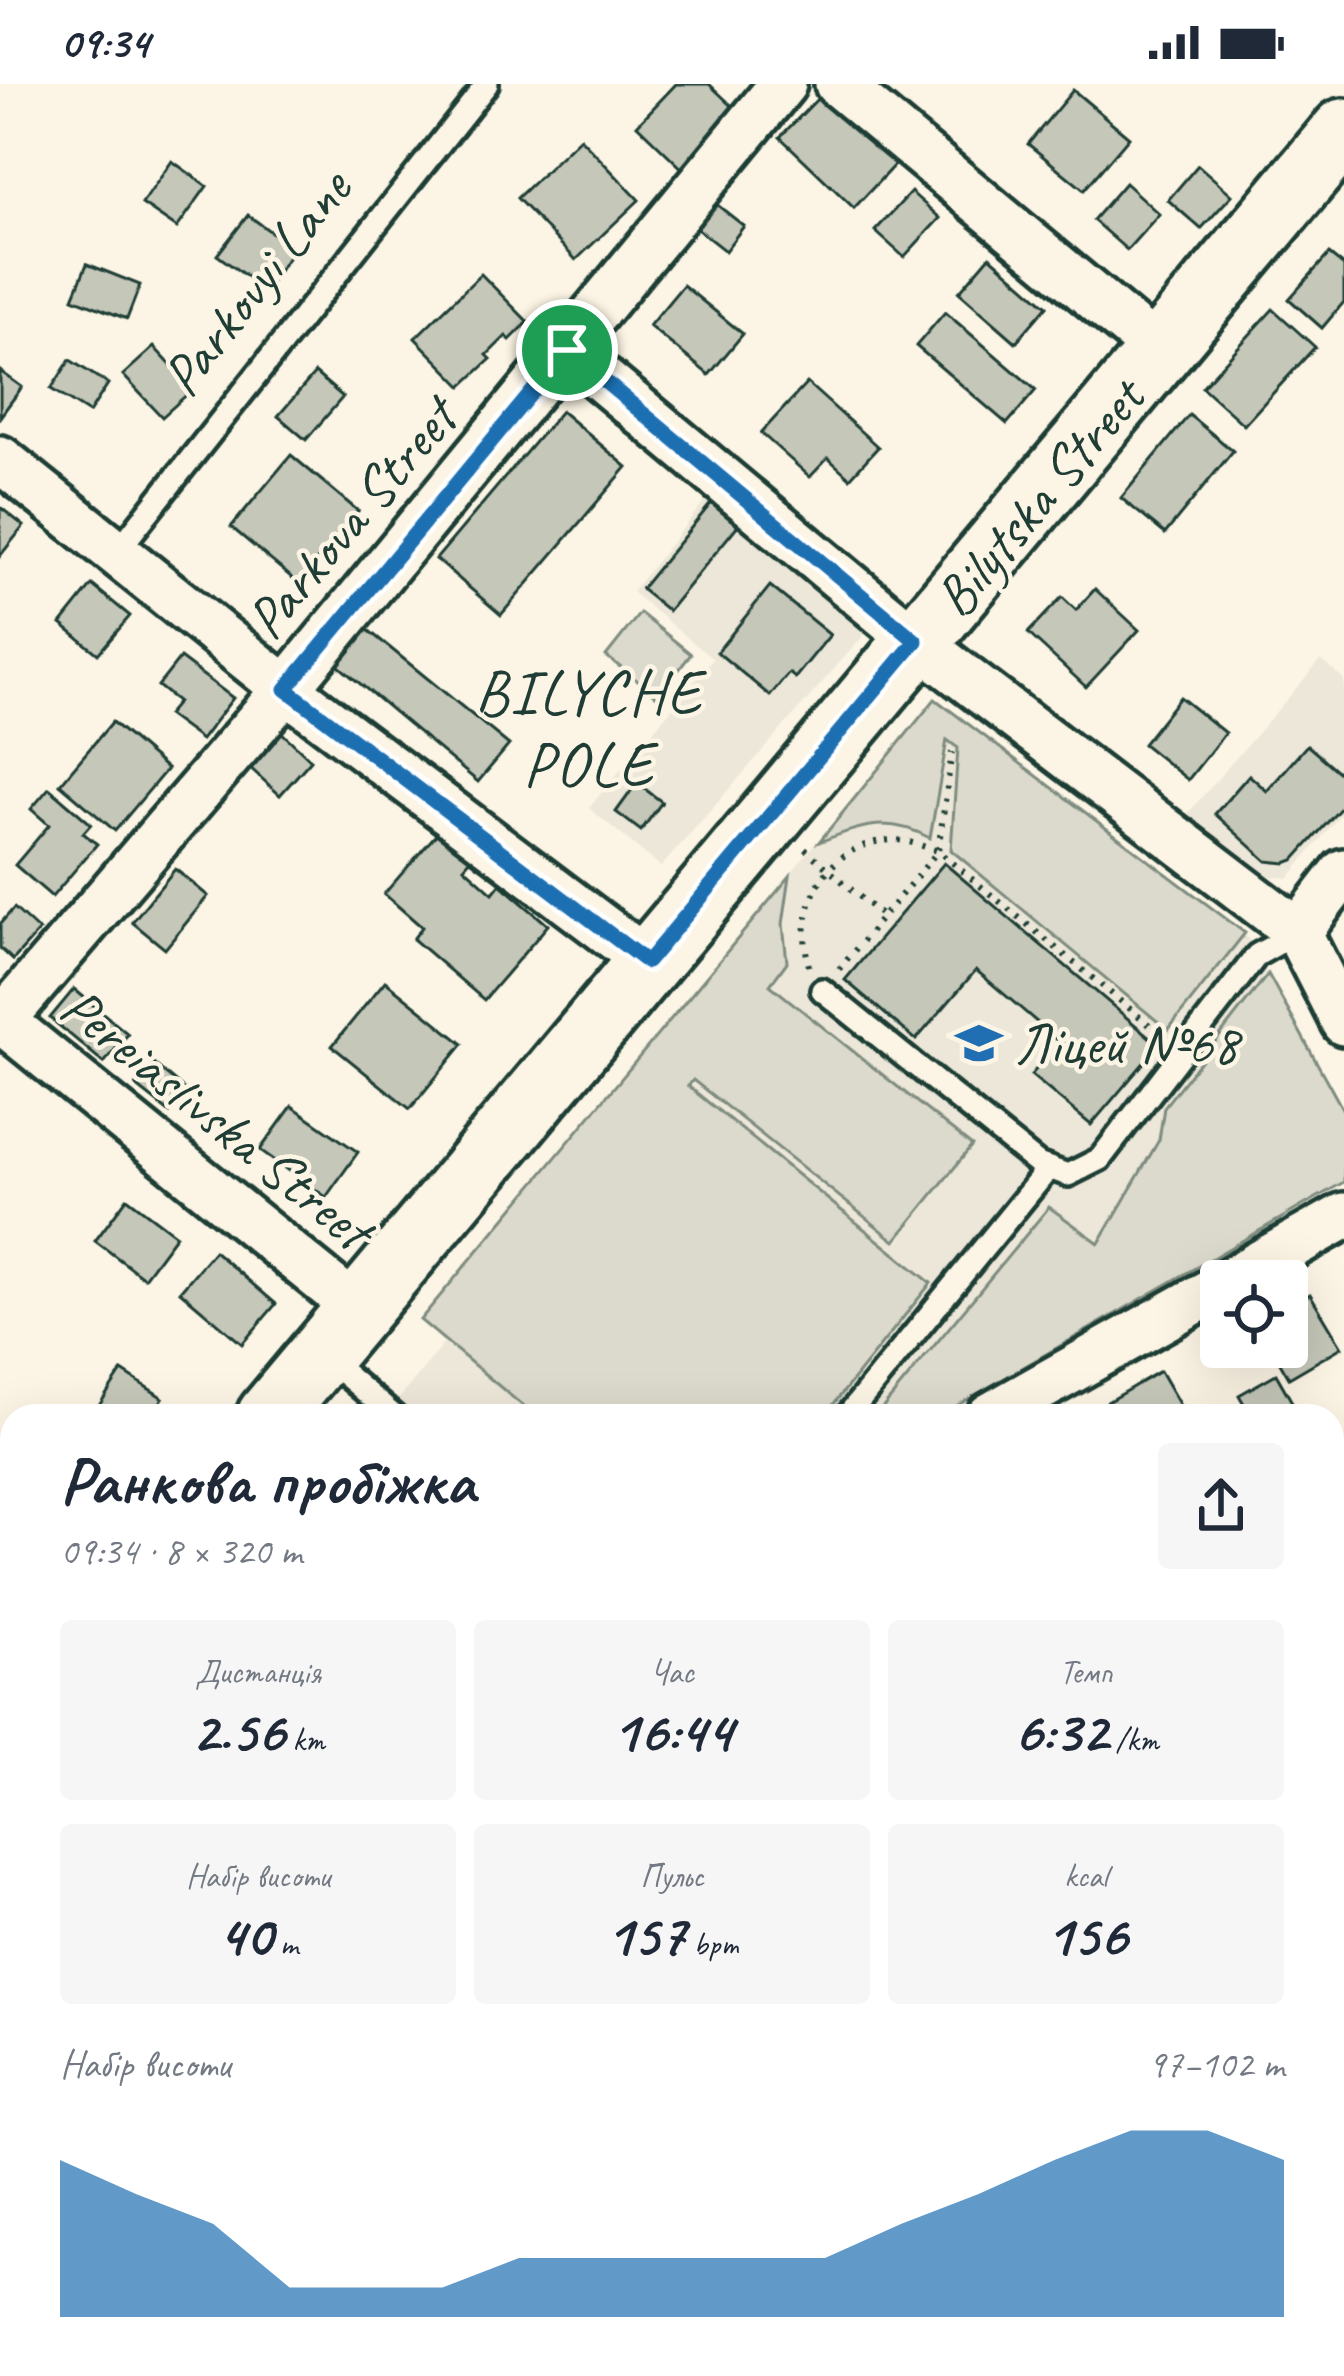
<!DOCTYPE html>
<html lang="uk">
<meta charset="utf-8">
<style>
:root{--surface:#fff;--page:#f6f6f7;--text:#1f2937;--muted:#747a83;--accent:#1f6fb2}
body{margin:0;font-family:Caveat,sans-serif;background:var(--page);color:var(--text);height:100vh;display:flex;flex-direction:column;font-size:45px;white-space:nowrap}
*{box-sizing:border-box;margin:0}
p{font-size:39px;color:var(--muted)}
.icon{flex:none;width:66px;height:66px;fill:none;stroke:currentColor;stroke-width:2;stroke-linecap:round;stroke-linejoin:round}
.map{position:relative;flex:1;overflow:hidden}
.panel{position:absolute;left:0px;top:1320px;width:1344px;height:972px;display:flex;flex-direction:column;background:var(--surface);border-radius:36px 36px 0 0;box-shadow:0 12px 48px #0002}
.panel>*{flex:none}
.tools{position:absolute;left:1200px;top:1176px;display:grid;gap:24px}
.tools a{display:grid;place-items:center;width:108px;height:108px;border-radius:12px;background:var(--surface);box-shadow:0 12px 48px #0002;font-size:60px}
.pin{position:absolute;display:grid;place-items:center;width:102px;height:102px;color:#fff;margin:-51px;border:6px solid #fff;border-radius:50%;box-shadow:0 3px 12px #0007}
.round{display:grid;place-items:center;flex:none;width:126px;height:126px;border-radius:12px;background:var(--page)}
.summary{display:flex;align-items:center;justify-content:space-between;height:204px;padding:0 60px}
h1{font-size:66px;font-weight:700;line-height:90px}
.metrics{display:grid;grid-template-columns:repeat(3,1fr);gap:18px;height:204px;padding:12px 60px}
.metrics div{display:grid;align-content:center;border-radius:12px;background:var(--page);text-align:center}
.metrics b{font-size:60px;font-weight:700}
.metrics small{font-size:33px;font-weight:400}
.metrics p{font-size:33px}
.chart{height:336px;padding:24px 60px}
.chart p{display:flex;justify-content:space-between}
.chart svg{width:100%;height:216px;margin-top:12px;fill:var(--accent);opacity:.7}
.status{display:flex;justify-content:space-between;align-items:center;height:84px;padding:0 60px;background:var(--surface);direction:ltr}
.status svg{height:33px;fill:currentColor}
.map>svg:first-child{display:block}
.built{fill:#ece7d8}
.green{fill:#dcdacc;stroke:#7e8c80;stroke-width:3}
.building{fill:#c5c7b9;stroke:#1f3d34;stroke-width:3}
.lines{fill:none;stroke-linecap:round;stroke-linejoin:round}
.lane-casing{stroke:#1f3d34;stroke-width:30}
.street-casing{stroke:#1f3d34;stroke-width:54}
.secondary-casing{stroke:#1f3d34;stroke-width:72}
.path{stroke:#1f3d34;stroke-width:6;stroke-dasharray:3 9;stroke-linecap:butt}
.lane{stroke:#fcf5e5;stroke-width:21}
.street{stroke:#fcf5e5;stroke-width:45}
.secondary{stroke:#fcf5e5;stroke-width:63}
.route-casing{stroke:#fff;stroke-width:24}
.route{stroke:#1f6fb2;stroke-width:15}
.labels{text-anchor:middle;stroke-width:9;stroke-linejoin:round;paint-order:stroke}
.street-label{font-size:57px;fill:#1f3d34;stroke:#fcf5e5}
.poi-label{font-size:57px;fill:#1f3d34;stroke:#fcf5e5;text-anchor:start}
.quarter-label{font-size:63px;letter-spacing:3px;fill:#1f3d34;stroke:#fcf5e5}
</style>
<div class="status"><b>09:34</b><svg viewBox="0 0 49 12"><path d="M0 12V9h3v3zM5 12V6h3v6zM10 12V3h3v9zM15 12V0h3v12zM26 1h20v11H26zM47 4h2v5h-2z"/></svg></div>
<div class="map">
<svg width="1344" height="2292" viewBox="0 0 1344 2292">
<rect width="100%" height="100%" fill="#fcf5e5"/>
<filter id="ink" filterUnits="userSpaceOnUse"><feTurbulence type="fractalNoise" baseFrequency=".00833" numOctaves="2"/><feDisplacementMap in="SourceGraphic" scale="24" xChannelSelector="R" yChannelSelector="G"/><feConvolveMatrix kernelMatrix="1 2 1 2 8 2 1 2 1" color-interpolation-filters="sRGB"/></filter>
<g filter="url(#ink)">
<!-- built -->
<g class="built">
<polygon points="716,403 877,536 661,783 589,724 713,575 632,508"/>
<polygon points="1321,576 1344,596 1344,726 1289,794 1266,792 1188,729"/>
<polygon points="935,615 1245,849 1344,1028 1344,1098 939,1332 385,1332 444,1259 420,1236"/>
<polygon points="105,2280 374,2280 389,2292 95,2292"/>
</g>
<!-- green -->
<g class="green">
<polygon points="640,529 691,570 658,613 606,572"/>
<path d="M935 615 1245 849 1168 946 951 766 958 664 947 656 930 754C887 731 862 742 819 758Z"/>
<polygon points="790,792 783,840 787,878 770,901 972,1062 895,1157 693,996 688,1002 931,1199 824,1332 535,1332 420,1236"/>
<polygon points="1268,890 1344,1028 1344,1098 939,1332 876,1332 1049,1123 1099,1159 1159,1056 1164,1023"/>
<polygon points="406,2280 955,2280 965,2292 417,2292"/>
</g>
<!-- building -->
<g class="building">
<polygon points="676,0 709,0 746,35 691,93 637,41"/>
<polygon points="1073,6 1129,53 1084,106 1028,60"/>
<polygon points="823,9 896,79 854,124 780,53"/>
<polygon points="580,54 639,116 576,176 517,114"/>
<polygon points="172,77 207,102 177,144 142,120"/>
<polygon points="1198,81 1232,111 1201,145 1168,116"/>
<polygon points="1125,99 1159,130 1127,166 1093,136"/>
<polygon points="911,108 940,134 904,173 875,147"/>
<polygon points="711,116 744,142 725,167 692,141"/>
<polygon points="248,131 294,165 265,206 217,171"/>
<polygon points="1329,170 1344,182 1344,218 1322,244 1289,215"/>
<polygon points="990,172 1047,222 1016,258 959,208"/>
<polygon points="87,180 140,201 127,235 73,214"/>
<polygon points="481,190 528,238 510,256 506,252 487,271 491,275 462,302 415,254"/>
<polygon points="683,201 743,250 709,291 649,242"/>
<polygon points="1273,225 1315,263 1244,341 1202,303"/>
<polygon points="945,228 1036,306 1007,340 916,262"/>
<polygon points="154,263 193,305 162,333 123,291"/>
<polygon points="70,276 108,300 89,329 51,305"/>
<polygon points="0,287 22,303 0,333"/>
<polygon points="315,289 343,313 306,356 278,332"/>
<polygon points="807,299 878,363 850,394 828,374 810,393 761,349"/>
<polygon points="561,327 627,383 501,531 436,475"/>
<polygon points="1189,331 1233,367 1165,450 1121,414"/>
<polygon points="291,371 358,427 298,499 231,443"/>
<polygon points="722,406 760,437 750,450 738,441 668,527 641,505"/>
<polygon points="0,423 24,442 0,472"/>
<polygon points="92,501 130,532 98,570 61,540"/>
<polygon points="770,502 830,551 795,594 789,589 770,612 717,568"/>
<polygon points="1095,505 1139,546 1086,603 1028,549 1062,513 1076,526"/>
<polygon points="362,541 509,661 478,698 334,578"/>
<polygon points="180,574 233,614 201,656 167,631 178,618 158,602"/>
<polygon points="1180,613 1225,649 1188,696 1143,660"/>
<polygon points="112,638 167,685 115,747 60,700"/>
<polygon points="279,646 311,676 280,711 247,681"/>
<polygon points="1307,661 1344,693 1344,720 1294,776 1286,779 1267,777 1215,730 1249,691 1267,707"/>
<polygon points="637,699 662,718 641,747 616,728"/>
<polygon points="49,704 91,740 83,749 97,760 52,813 15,781 49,741 31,725"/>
<polygon points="439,747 471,775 464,783 493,809 500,800 548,841 484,916 413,855 422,843 384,810"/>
<polygon points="944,779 1159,961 1091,1041 1031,991 1060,958 976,886 916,956 845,896"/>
<polygon points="175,785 208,812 165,865 132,838"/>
<polygon points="14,824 39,847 13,876 0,864 0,840"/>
<polygon points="385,897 463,960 410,1025 332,962"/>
<polygon points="74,905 128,950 104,979 50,934"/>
<polygon points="154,980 187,1008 170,1029 136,1002"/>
<polygon points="292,1022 358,1068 326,1113 260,1066"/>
<polygon points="127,1114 176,1151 144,1194 95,1157"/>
<polygon points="214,1167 276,1220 242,1260 180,1207"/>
<polygon points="1310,1210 1342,1263 1289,1294 1271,1263 1287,1263 1287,1217 1290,1222"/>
<polygon points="122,1287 163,1314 151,1332 92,1332"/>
<polygon points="1160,1287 1186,1332 1102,1332 1097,1324"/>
<polygon points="1276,1290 1300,1332 1251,1332 1239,1311"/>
<polygon points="1344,1500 1344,1561 1332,1542 1332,1508"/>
<polygon points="1344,1665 1344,1731 1341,1733 1332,1719 1332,1673"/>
<polygon points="1332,1917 1344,1937 1344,1962 1332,1969"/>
<polygon points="1344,2046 1344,2099 1334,2106 1332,2054"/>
<polygon points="1080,2280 1161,2280 1165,2285 1156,2292 1066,2292"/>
</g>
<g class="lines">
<defs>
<g id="lane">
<polyline points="116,469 487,0"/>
<polyline points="822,906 1038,1080 1068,1091 1100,1075 1257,871 1298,848"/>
<polyline points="326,1274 394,1332"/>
<polyline points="847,1332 1049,1084"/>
<polyline points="1332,2127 1344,2120"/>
</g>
<g id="street">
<polyline points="838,0 1160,268"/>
<polyline points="567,266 916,557 1298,848 1344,938"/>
<polyline points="0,375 286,605 647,877"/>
<polyline points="1298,848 1344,788"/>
<polyline points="0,935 358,1225"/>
<polyline points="0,939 286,605 783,0"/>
<polyline points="1229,1197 1344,1132"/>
<polyline points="990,1332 1221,1202"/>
<polyline points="1332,1623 1344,1616"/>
<polyline points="1332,1885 1344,1906"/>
<polyline points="976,2280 985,2292"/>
<polyline points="78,2292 88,2280"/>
</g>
<g id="secondary">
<polyline points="269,1332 1344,47"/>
<polyline points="0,1658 12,1643"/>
</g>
</defs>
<!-- lane casing -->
<use href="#lane" class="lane-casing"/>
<!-- street casing -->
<use href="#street" class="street-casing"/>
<!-- secondary casing -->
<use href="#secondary" class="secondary-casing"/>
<!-- path -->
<g class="path">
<polyline points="805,765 883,833"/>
<path d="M809 882C794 823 825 760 891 756 906 755 924 763 938 767L1163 952"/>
<polyline points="839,885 938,767 952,668"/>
<polyline points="649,2280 649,2292"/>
</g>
<!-- lane -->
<use href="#lane" class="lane"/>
<!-- street -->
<use href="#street" class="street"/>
<!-- secondary -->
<use href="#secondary" class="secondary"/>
</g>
</g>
<g class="lines" filter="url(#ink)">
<defs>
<polygon id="route" points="567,266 916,557 647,878 286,605"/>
</defs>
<!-- route casing -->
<use href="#route" class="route-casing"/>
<!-- route -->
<use href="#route" class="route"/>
</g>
<!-- icons -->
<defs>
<symbol id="school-bare" viewBox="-9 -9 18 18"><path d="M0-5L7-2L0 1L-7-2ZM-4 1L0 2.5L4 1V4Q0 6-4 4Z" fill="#1f6fb2" stroke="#fcf5e5" stroke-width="2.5" paint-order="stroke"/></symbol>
</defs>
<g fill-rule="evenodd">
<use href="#school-bare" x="946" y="926" width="66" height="66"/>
</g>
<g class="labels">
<!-- street labels -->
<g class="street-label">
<text transform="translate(255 198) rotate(-52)" y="20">Parkovyi Lane</text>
<text transform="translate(1038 413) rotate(-50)" y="20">Bilytska Street</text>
<text transform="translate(350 434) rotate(-50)" y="20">Parkova Street</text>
<text transform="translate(217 1033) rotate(39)" y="20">Pereiaslivska Street</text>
</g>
<!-- poi labels -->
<g class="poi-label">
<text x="1015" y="979">Ліцей №68</text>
</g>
<!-- quarter labels -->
<g class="quarter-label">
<text x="589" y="629">BILYCHE<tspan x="589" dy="72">POLE</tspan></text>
</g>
</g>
</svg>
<div class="tools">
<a><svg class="icon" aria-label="locate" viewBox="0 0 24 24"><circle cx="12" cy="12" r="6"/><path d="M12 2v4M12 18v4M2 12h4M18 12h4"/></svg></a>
</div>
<div class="pin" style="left:567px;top:266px;background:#1e9e55"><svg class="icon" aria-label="arrive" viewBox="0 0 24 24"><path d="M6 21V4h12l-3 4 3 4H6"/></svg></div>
<section class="panel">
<div class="summary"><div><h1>Ранкова пробіжка</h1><p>09:34 · 8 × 320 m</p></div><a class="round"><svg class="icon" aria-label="share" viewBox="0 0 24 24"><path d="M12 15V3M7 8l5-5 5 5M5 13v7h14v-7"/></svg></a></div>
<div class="metrics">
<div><p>Дистанція</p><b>2.56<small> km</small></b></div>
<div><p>Час</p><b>16:44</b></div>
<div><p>Темп</p><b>6:32<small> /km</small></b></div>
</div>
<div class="metrics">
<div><p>Набір висоти</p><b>40<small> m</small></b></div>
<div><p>Пульс</p><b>157<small> bpm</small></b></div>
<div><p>kcal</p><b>156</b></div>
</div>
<div class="chart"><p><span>Набір висоти</span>97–102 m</p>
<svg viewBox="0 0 160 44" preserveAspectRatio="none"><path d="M0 44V12L10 19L20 25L30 38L40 38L50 38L60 32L70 32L80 32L90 32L100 32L110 25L120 19L130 12L140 6L150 6L160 12V44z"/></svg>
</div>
</section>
</div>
